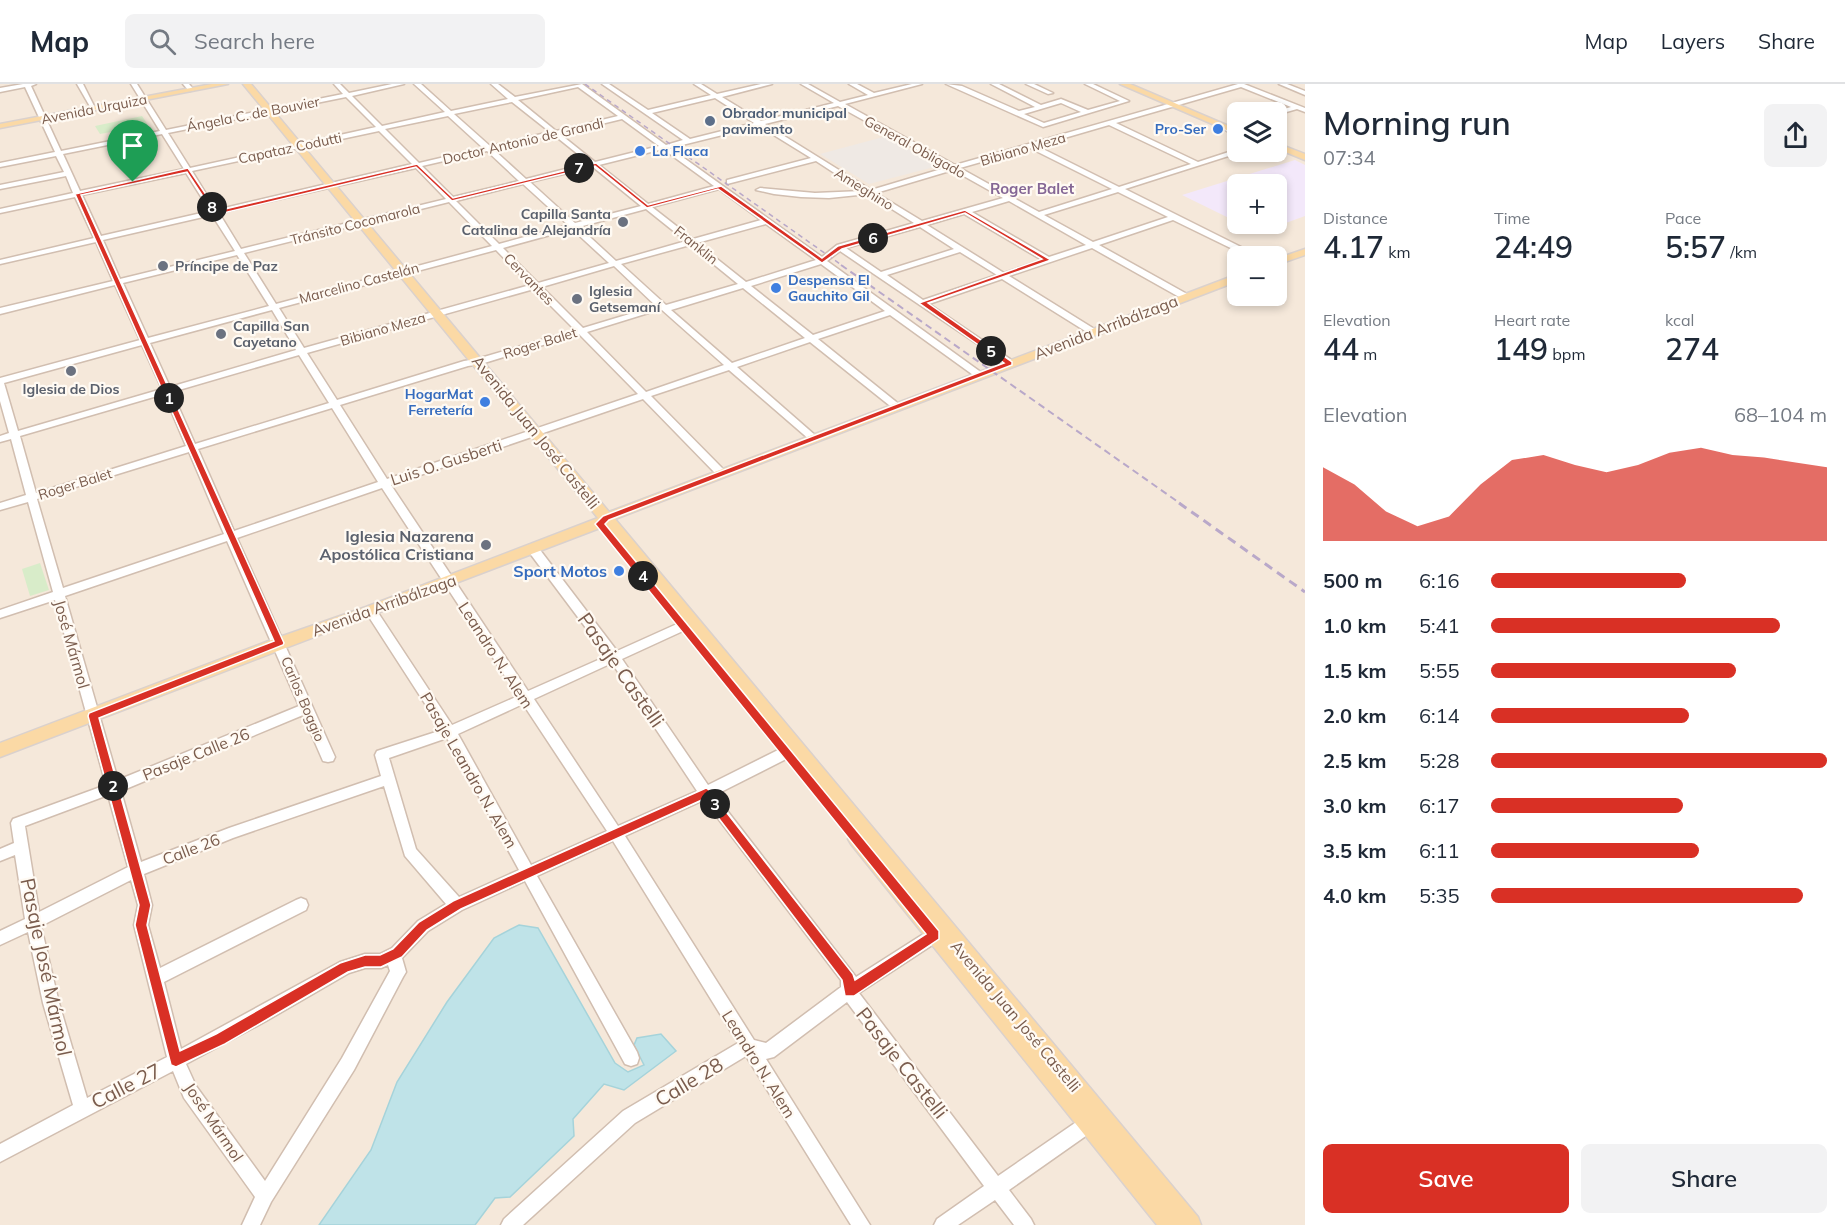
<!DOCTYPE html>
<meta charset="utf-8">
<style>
:root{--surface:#fff;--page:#f2f2f3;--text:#1f2937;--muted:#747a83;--line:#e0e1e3;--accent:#d93025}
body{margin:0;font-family:Mulish,sans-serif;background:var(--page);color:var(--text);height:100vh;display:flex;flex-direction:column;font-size:22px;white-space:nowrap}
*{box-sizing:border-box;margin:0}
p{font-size:20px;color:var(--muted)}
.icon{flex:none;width:33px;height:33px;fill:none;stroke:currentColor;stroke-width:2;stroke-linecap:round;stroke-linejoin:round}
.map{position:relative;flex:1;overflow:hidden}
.details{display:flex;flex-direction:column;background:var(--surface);width:540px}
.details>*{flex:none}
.tools{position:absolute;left:1227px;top:18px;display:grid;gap:12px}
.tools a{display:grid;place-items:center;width:60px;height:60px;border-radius:9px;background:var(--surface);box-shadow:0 3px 9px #0003;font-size:30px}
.pin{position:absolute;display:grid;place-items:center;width:51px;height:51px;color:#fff;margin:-62px -26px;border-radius:50% 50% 50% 0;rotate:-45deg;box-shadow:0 0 6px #0007}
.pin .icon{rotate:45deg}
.km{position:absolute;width:30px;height:30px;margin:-15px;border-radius:50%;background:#222;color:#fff;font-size:16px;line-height:30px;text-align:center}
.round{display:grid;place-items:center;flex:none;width:63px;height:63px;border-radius:9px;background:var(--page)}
.head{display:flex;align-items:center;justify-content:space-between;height:102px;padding:0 18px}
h1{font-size:33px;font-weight:600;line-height:45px}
.metrics{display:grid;grid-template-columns:repeat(3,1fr);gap:9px;height:102px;padding:6px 18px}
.metrics div{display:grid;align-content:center}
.metrics b{font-size:30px;font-weight:600}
.metrics small{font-size:16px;font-weight:400}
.metrics p{font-size:16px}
.chart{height:168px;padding:12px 18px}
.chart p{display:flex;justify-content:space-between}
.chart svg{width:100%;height:108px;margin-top:6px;fill:var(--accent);opacity:.7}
.primary-button{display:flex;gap:12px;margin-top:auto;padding:12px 18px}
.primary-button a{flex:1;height:69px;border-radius:9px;background:var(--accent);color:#fff;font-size:24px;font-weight:600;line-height:69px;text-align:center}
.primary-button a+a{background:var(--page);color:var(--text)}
ul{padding:0 18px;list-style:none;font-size:20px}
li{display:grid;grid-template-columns:96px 72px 1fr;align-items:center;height:45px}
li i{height:15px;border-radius:8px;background:var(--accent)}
header{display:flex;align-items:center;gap:36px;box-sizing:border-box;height:84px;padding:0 30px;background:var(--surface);border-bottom:2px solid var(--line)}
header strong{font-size:28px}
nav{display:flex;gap:33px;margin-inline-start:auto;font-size:21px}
.search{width:420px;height:54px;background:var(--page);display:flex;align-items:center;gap:15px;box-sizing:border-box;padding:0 21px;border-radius:9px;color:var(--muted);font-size:22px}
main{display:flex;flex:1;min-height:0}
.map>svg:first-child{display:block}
.residential{fill:#f5e8da;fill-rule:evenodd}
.industrial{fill:#efe9e4}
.education{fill:#f3e8fa}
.green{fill:#d8ecc9}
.water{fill:#bfe3e8;stroke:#a5d3da;stroke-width:1.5}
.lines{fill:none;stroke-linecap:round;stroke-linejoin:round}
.minor-casing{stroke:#d1beb0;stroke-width:3}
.major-casing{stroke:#dad1cd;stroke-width:3}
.minor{fill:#fff;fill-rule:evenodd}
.major{fill:#fbd9a5;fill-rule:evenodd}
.rail-far2{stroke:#b9a8c9;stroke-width:1.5;stroke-dasharray:5 4;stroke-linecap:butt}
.rail-far1{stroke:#b9a8c9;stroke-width:2;stroke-dasharray:7 4.5;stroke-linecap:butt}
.rail{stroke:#b9a8c9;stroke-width:3;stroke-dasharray:9 6;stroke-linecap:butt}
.route{fill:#d93025;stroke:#fff;stroke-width:1.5;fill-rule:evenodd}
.service-dot{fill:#5c6f8a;stroke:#fffaf3;stroke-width:2}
.shop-dot{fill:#3f7fe0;stroke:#fffaf3;stroke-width:2}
.worship-dot{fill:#6b7280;stroke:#fffaf3;stroke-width:2}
.labels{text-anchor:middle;stroke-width:4.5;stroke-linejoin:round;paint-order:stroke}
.far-street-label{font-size:14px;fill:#7a5c4d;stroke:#fffaf3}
.far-service-label{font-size:14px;font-weight:bold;fill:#4e5e75;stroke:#fffaf3;text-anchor:start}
.far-shop-label{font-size:14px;font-weight:bold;fill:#366cbe;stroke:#fffaf3;text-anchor:end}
.far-worship-label{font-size:14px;font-weight:bold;fill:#5b616d;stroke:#fffaf3;text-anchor:start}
.far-neighbourhood-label{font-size:15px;font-weight:bold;fill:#846695;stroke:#fffaf3}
.street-label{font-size:16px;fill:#7a5c4d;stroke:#fffaf3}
.worship-label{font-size:16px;font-weight:bold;fill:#5b616d;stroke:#fffaf3;text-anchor:end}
.shop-label{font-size:16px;font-weight:bold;fill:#366cbe;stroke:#fffaf3;text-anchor:end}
.near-street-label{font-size:20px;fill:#7a5c4d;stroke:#fffaf3}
</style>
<header>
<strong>Map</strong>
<div class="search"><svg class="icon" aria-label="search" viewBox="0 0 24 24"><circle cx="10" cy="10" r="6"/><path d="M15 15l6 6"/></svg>Search here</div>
<nav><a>Map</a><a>Layers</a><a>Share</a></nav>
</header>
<main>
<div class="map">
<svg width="1305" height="1141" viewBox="0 0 1305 1141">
<rect width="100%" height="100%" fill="#fdf6ec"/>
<!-- residential -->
<path class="residential" d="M0 0H1305V1141H0ZM1238 28H1276V68H1238ZM1238 100H1276V140H1238ZM1238 172H1276V212H1238Z"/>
<!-- industrial -->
<polygon class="industrial" points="887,52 938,82 869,100 820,70"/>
<!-- education -->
<polygon class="education" points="1295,76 1305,81 1305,132 1258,149 1240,140 1276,140 1276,100 1238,100 1237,138 1182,111"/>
<!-- green -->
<g class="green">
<polygon points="142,32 148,41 100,50 95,42"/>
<polygon points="40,479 49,506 30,512 22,485"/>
</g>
<!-- water -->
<polygon class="water" points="519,841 538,844 615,979 628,988 644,981 634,961 637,954 661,950 676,967 624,1006 604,1000 573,1035 574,1052 510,1113 495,1114 475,1141 319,1141 371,1066 397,998 447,918 494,854"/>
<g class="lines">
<defs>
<g id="minor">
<path d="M23 0H36L31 2 61 67 160 47 131 0H137L166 46 343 10 334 0H340L349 9 392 0H404L352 12 382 42 445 28 414 0H421L451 27 508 15 491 0H498L515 13 582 0 666 61 683 56 602 0H609L648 26 711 11 694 0H701L717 10 761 0H772L722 13 761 37 834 19 801 0H808L840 18 868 11 849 0H857L874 9 912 0H922L845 20 955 81 1238 0H1244L1305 24V28L1297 25 1276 31V28H1274L1291 23 1241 3 1116 39 1198 78 1238 65V68H1241L1125 105 1255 170 1256 172H1247L1173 136 1099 161 1187 210V214H1181L1092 164 1009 192 1096 246V250H1090L1002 195 929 220 1013 277V281L1010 282 840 167 827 177 982 289V293H976L890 231 818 255 900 321V325H894L810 258 737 283 816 352V356H810L729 286 651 312 725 387V391H717L643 315 391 401 528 607 607 572 529 468 528 465 529 462H537L617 567 688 535H696L698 538 696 541 622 575 708 701 790 660 795 659 800 660 801 664 800 668 715 711 856 893 936 842 941 840 946 842 948 847 946 852 859 909 998 1092 1088 1030 1094 1028 1100 1030 1102 1036 1100 1042 1009 1106 1031 1135 1034 1141H1014L995 1116 958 1141H934L937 1135 984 1102 847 918 774 973 766 975 870 1141H851L746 972 635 1039 523 1141H501L504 1135 623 1027 738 959 613 757 537 792 637 968 639 974 637 980 631 982 625 980 525 797 462 826 428 847 402 874 406 888 403 893 354 986 271 1118 260 1141H242L255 1113 184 1014 173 987 0 1078V1060L73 1021 43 919 28 848 0 861V847L25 835 15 771 0 777V765L14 759 11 739 13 735 106 701 55 516 0 534V526L53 508 28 418 0 426V419L26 411 11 355 0 358V352L9 349 0 317V294L140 256 115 201 0 230V224L113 197 96 158 0 180V176L94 154 75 113 0 129V125L73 109 66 92 0 105V101L64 88 56 72 0 83V79L55 68 25 3 0 8V4ZM578 3 618 32 556 47 518 16ZM346 13 376 43 190 84 168 49ZM715 14 754 39 690 55 652 29ZM512 18 550 48 490 62 454 30ZM838 22 948 83 871 106 765 40ZM448 32 483 64 419 79 385 45ZM622 35 659 62 595 78 560 50ZM1109 41 1191 80 1119 103 1037 62ZM759 42 811 74 727 96V100L816 77 862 107 815 109 760 104 756 106 774 110 801 113 829 114 868 110 914 139 837 161 822 173 670 64ZM379 47 412 80 216 126 192 87ZM162 50 184 85 80 107 63 70ZM554 51 589 79 526 95 493 65ZM1030 64 1112 105 1039 128 960 84ZM663 65 714 102 648 120 599 81ZM487 67 519 97 453 113 422 82ZM593 83 641 122 575 139 530 98ZM416 84 446 115 241 165 219 129ZM953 86 1003 114 922 137 876 109ZM186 89 210 127 101 152 82 111ZM523 100 568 141 499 160 456 117ZM719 105 761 136 693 155 652 123ZM1118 108 1168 133 1093 158 1044 131ZM1009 117 1086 161 1049 173 972 128ZM449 118 492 162 276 220 244 169ZM646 125 686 157 616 177 579 143ZM964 130 1042 176 1004 189 927 141ZM212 131 235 167 120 195 103 156ZM766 140 816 176 746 198 697 159ZM920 143 954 165 881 188 846 164ZM572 145 609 179 538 199 503 164ZM690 161 738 200 666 221 621 180ZM496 166 530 201 304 264 279 224ZM960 168 997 191 923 216 887 191ZM237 171 269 222 148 254 123 199ZM821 180 885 227 813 251 751 202ZM614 182 656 222 583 244 542 203ZM743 204 805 254 732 279 671 226ZM534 205 575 246 477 275 464 277 337 316 307 269ZM272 226 296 266 170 303 150 259ZM658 226H662L724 281 646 308 587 248ZM579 250 638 310 387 395 340 321 468 282 481 280ZM142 261 162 305 18 347 4 299ZM299 271 329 319 195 360 172 308ZM164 310 186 362 36 409 20 352ZM332 324 378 398 234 447 198 365ZM189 368 224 450 63 504 37 415ZM382 404 518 612 452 641 375 524H367L365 527 367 530 442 646 377 667 375 671 381 692 229 744 141 778 121 707 303 631 323 677 328 678 333 677 335 673 237 454ZM227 457 299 622 118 696 65 512ZM612 579 697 707 618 742 534 615ZM523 620 607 747 531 781 458 650ZM447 654 519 786 459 813 416 765 389 674ZM384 702 405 772 446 820 418 837 392 864 380 870H365L340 878 181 965 164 898 306 826 308 821 306 816 301 814 296 816 160 884 148 841 152 821 144 790 233 754ZM108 711 128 783 39 828 25 742ZM704 716 841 896V903L766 959 754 956 625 752ZM131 796 138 821 134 841 167 973 87 1014 59 919 41 842ZM388 881 390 887 342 974 265 1097 196 1002 186 980 266 937 349 889 365 884H381Z"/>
<polygon points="77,0 83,0 96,26 92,26"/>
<polygon points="183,0 189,0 194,6 189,7"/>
<path d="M946 0 962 2 1019 27 1035 23 991 0H999L1041 21 1061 15 1088 26 1120 17 1085 0H1093L1129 17 1043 43ZM1061 19 1081 28 1044 39 1024 30Z"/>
<polygon points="1026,0 1034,0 1053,9 1048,10"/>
<polygon points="1279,0 1287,0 1305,7 1305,11"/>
<polygon points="1238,40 1238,44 1227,47 1224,45"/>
</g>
<g id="major">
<polygon points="212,0 228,0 0,44 0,40"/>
<polygon points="243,0 251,0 609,428 1238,190 1238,197 615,435 1198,1133 1201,1141 1157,1141 851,760 848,755 851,750 855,748 605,442 0,673 0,659 274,555 366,523 598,434"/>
<polygon points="1120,0 1130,0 1238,46 1238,51"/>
<polygon points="1276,59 1305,70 1305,76 1276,64"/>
<polygon points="1305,165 1305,171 1276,181 1276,175"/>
</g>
</defs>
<!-- minor casing -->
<use href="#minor" class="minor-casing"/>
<!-- major casing -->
<use href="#major" class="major-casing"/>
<!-- minor -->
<use href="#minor" class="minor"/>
<!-- major -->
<use href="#major" class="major"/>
<!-- rail-far2 -->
<polyline class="rail-far2" points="585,0 843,182"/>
<!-- rail-far1 -->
<polyline class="rail-far1" points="841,181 1181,420"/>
<!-- rail -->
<polyline class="rail" points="1179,419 1305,508"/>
</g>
<!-- route -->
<path class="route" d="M596 79 648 121 721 102 822 174 838 162 965 126 1051 176 928 219 1012 278V281L609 436 605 440 939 847V855L854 912H845L842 896 704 715 461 825 427 846 402 873 381 883H365L348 888 225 960 176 983 171 981 135 841 139 821 88 632 89 629 274 557 75 110 188 84 217 127 417 80 453 114ZM595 82 647 124 718 105 822 179 842 165 965 129 1042 175 919 219 1004 279 603 432 595 440 926 850 855 896 853 890 709 706 706 704 453 817 419 838 393 865 380 871H365L340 879 216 950 180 967 147 841 151 821 99 634 283 561 284 559 81 111 187 88 215 131 416 83 452 117Z"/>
<!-- markers -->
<circle class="service-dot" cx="710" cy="37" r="6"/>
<g class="shop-dot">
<circle cx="1218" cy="45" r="6"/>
<circle cx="640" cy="67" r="6"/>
<circle cx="776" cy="204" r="6"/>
<circle cx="485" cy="318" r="6"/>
<circle cx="619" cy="487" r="6"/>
</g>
<g class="worship-dot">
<circle cx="623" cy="138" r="6"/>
<circle cx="163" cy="182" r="6"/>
<circle cx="577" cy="215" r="6"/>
<circle cx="221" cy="250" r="6"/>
<circle cx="71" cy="287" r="6"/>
<circle cx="486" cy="461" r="6"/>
</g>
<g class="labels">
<!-- far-street labels -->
<g class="far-street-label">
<text transform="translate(94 25) rotate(-11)" y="5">Avenida Urquiza</text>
<text transform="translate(253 30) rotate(-11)" y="5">Ángela C. de Bouvier</text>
<text transform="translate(523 57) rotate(-13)" y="5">Doctor Antonio de Grandi</text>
<text transform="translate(915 63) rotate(29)" y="5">General Obligado</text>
<text transform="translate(290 64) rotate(-12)" y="5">Capataz Codutti</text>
<text transform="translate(1023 65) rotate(-16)" y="5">Bibiano Meza</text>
<text transform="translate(864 105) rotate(32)" y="5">Ameghino</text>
<text transform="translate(355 140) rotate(-14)" y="5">Tránsito Cocomarola</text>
<text transform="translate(696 161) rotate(39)" y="5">Franklin</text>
<text transform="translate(529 195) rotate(46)" y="5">Cervantes</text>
<text transform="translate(359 199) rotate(-15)" y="5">Marcelino Castelán</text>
<text transform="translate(383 245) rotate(-16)" y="5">Bibiano Meza</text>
<text transform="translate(540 259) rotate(-17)" y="5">Roger Balet</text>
<text transform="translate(75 400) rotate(-17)" y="5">Roger Balet</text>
<text transform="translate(303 615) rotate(67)" y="5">Carlos Boggio</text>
</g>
<!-- far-service labels -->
<g class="far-service-label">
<text x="722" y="34">Obrador municipal<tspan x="722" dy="16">pavimento</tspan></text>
</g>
<!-- far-shop labels -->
<g class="far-shop-label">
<text x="1206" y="50">Pro-Ser</text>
<text x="652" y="72" text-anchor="start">La Flaca</text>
<text x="788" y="201" text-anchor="start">Despensa El<tspan x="788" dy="16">Gauchito Gil</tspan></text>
<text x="473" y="315">HogarMat<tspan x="473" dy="16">Ferretería</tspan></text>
</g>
<!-- far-worship labels -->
<g class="far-worship-label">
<text x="611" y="135" text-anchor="end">Capilla Santa<tspan x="611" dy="16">Catalina de Alejandría</tspan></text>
<text x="175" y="187">Príncipe de Paz</text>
<text x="589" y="212">Iglesia<tspan x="589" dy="16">Getsemaní</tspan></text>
<text x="233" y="247">Capilla San<tspan x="233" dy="16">Cayetano</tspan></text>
<text x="71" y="310" text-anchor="middle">Iglesia de Dios</text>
</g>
<!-- far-neighbourhood labels -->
<g class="far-neighbourhood-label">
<text x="1032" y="110">Roger Balet</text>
</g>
<!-- street labels -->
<g class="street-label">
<text transform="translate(1106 243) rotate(-21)" y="6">Avenida Arribálzaga</text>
<text transform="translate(536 348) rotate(51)" y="6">Avenida Juan José Castelli</text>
<text transform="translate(446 378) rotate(-18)" y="6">Luis O. Gusberti</text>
<text transform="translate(384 521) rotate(-20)" y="6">Avenida Arribálzaga</text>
<text transform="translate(72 560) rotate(74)" y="6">José Mármol</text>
<text transform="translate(496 571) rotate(57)" y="6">Leandro N. Alem</text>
<text transform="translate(196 670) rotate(-22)" y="6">Pasaje Calle 26</text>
<text transform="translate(469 686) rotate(60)" y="6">Pasaje Leandro N. Alem</text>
<text transform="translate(191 765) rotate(-21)" y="6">Calle 26</text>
<text transform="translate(1016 932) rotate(50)" y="6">Avenida Juan José Castelli</text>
<text transform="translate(759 980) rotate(58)" y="6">Leandro N. Alem</text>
<text transform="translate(214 1038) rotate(56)" y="6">José Mármol</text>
</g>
<!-- worship labels -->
<g class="worship-label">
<text x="474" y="458">Iglesia Nazarena<tspan x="474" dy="18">Apostólica Cristiana</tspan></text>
</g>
<!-- shop labels -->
<g class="shop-label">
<text x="607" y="493">Sport Motos</text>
</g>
<!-- near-street labels -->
<g class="near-street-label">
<text transform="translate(621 586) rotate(55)" y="7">Pasaje Castelli</text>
<text transform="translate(46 883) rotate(78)" y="7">Pasaje José Mármol</text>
<text transform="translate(902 979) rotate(52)" y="7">Pasaje Castelli</text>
<text transform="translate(689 998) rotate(-31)" y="7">Calle 28</text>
<text transform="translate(126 1002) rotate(-27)" y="7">Calle 27</text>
</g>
</g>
</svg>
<div class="tools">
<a><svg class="icon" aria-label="layers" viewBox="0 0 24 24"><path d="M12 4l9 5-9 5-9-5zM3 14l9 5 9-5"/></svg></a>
<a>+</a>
<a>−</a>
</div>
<div class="pin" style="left:133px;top:98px;background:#1e9e55"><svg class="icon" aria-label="arrive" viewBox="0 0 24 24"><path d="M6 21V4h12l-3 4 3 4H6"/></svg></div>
<b class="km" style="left:169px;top:314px">1</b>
<b class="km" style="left:113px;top:702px">2</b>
<b class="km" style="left:715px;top:720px">3</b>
<b class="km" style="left:643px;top:492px">4</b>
<b class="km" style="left:991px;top:267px">5</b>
<b class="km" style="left:873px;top:154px">6</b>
<b class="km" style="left:579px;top:84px">7</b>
<b class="km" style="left:212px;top:123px">8</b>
</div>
<section class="details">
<div class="head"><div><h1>Morning run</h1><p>07:34</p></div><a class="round"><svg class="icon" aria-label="share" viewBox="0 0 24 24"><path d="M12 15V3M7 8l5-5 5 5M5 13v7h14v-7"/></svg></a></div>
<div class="metrics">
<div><p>Distance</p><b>4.17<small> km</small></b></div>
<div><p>Time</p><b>24:49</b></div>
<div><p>Pace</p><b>5:57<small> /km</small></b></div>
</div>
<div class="metrics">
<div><p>Elevation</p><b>44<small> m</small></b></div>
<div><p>Heart rate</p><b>149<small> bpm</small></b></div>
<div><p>kcal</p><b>274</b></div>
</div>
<div class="chart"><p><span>Elevation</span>68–104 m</p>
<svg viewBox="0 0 160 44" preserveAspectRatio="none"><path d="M0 44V14L10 21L20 32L30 38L40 34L50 21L60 11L70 9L80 13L90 16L100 13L110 8L120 6L130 9L140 10L150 12L160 14V44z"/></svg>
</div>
<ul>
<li><b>500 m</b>6:16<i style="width:58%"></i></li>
<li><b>1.0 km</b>5:41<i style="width:86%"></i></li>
<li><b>1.5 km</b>5:55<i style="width:73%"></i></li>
<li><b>2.0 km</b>6:14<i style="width:59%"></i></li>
<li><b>2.5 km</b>5:28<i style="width:100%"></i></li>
<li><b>3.0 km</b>6:17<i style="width:57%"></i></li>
<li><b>3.5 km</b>6:11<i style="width:62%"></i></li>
<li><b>4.0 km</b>5:35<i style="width:93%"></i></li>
</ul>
<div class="primary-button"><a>Save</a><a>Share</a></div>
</section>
</main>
